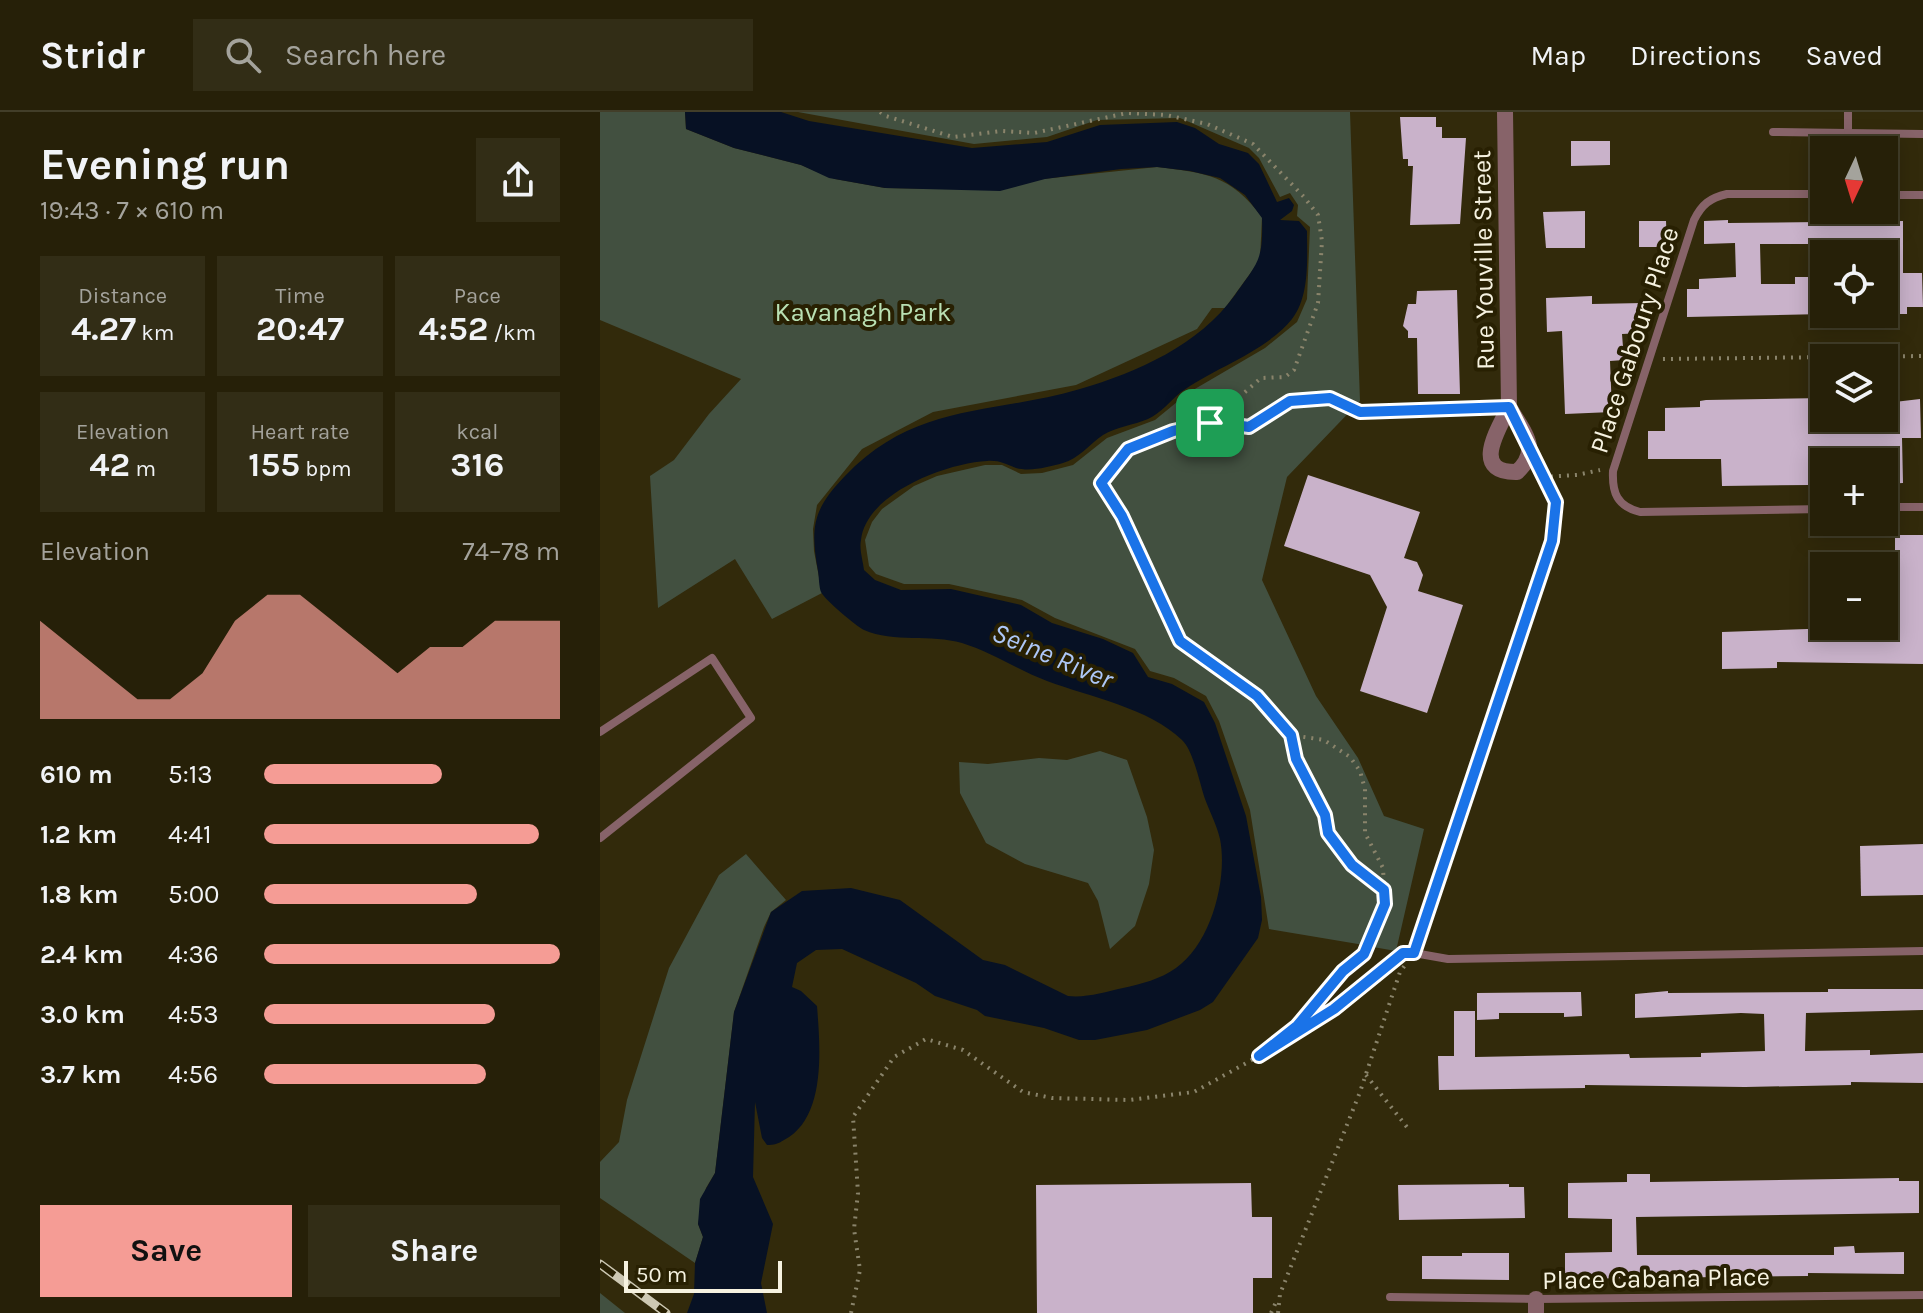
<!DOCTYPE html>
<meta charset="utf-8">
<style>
:root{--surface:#262008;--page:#322d16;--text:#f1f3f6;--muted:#a4a39c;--line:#423e29;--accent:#f59c95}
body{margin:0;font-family:Karla,sans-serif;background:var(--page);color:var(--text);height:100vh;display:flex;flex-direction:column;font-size:30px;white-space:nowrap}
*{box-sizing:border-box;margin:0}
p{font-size:26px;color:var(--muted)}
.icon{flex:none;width:44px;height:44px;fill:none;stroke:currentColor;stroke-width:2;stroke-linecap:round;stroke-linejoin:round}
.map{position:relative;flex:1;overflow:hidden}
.drawer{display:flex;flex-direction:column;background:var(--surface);width:600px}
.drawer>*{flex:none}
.needle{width:52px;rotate:184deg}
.controls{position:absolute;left:1210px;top:24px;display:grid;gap:16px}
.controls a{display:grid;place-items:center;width:88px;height:88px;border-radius:0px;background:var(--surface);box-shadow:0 4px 20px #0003,0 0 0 2px var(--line);font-size:40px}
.scale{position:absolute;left:24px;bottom:20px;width:158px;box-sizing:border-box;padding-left:8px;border:4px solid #f6f2e0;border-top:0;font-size:22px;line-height:28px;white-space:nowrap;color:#f6f2e0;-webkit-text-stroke:6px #282002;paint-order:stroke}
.pin{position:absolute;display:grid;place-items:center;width:68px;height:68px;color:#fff;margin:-34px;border-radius:16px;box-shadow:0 4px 12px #0006}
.round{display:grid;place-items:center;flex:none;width:84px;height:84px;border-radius:0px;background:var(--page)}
.overview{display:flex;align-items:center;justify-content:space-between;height:136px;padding:0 40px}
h1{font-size:44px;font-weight:700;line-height:60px}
.metrics{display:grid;grid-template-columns:repeat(3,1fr);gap:12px;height:136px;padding:8px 40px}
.metrics div{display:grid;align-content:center;border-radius:0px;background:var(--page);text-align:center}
.metrics b{font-size:34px;font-weight:700}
.metrics small{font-size:22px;font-weight:400}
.metrics p{font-size:22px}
.chart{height:224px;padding:16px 40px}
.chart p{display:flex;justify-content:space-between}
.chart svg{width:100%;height:144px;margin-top:8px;fill:var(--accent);opacity:.7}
.primary-button{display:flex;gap:16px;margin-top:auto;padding:16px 40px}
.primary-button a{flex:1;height:92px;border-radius:0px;background:var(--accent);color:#111;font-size:32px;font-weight:700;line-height:92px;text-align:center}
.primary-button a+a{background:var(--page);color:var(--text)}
ul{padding:0 40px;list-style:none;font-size:26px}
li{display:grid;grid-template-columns:128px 96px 1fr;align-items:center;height:60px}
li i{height:20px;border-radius:10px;background:var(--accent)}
header{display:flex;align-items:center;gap:48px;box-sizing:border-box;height:112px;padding:0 40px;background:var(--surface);border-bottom:2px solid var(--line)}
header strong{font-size:38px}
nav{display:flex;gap:44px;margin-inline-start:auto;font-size:28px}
.search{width:560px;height:72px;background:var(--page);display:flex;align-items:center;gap:20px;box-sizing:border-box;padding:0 28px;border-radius:0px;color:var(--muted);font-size:30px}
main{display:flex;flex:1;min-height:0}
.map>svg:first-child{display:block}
.green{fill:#425040}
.water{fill:#071124}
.building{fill:#c9b2ca}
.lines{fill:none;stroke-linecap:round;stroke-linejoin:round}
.path{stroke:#8a846b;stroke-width:4;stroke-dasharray:2 6;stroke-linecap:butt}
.lane{stroke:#876369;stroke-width:8}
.street{stroke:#876369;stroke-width:16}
.rail-casing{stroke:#cdc8b3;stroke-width:9}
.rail{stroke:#282002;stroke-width:6;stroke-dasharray:18;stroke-linecap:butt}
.route-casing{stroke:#fff;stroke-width:16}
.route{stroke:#1a73e8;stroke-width:10}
.labels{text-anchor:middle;stroke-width:8;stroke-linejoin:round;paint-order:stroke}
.street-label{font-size:26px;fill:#f6f2e0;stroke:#282002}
.park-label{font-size:26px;fill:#b9e0b3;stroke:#282002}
.water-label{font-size:28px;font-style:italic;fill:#adc7f7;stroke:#282002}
</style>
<header>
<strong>Stridr</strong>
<div class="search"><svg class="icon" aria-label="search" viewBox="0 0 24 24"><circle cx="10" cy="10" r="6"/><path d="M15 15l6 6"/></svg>Search here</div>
<nav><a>Map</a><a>Directions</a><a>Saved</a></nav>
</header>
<main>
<section class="drawer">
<div class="overview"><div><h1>Evening run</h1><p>19:43 · 7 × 610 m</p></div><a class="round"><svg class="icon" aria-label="share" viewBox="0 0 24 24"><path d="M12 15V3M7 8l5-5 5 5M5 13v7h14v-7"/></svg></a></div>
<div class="metrics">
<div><p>Distance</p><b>4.27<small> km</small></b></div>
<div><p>Time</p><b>20:47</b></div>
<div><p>Pace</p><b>4:52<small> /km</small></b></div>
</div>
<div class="metrics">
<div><p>Elevation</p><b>42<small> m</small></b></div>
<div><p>Heart rate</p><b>155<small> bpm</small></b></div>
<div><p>kcal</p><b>316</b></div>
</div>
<div class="chart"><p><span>Elevation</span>74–78 m</p>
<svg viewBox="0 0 160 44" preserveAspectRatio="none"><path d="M0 44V14L10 22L20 30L30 38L40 38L50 30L60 14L70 6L80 6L90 14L100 22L110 30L120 22L130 22L140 14L150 14L160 14V44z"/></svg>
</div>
<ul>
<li><b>610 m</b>5:13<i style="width:60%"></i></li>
<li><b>1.2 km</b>4:41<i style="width:93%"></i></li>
<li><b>1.8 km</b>5:00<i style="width:72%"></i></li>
<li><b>2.4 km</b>4:36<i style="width:100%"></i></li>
<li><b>3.0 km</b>4:53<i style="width:78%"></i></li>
<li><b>3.7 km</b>4:56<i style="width:75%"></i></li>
</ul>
<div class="primary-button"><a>Save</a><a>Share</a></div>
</section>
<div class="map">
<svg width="1323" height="1201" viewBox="0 0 1323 1201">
<rect width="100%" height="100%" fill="#322a0b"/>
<!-- green -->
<g class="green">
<path d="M0 0H85L86 17 134 36 201 53 235 67 285 76 347 77 557 55C607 61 630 63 662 105L660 148 625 196H612L597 217 476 273 333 300 262 337 217 393 213 417 214 439 222 481 172 507 135 447 58 496 50 364 74 348 109 302 141 267 0 208Z"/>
<polygon points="198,0 750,0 760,289 687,365 662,468 716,584 758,646 784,704 824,717 796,839 773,835 770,841 764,833 669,817 650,698 619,609 606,584 574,566 550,559 535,537 455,506 422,488 349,472 304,472 276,462 269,454 265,428 272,410 282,397 314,374 337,364 385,353 402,353 421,362 442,361 473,353 507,326 555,308 588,281 665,236 697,210 707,187 710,115 697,104 698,93 690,81 680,85 659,46 649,36 580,6 497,8 447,25 374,32"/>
<polygon points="500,639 527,648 547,705 554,738 549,772 535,814 510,837 498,789 488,771 425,752 386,731 360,681 359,650 388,652 439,646 467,648"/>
<polygon points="146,742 186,788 171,800 164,815 134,900 115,1061 106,1076 98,1112 103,1125 95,1151 0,1086 0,1050 19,1030 27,988 69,856 119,763"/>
<polygon points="0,1181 25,1201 0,1201"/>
</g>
<!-- water -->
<path class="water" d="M85 0H181L209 9 372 36 447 30 500 13 577 10 595 16 619 32 648 41 659 52 677 90 689 86 694 93 692 99 680 108 699 109 707 119C707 146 710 184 692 207 667 239 614 256 581 280 570 289 561 301 548 307 534 313 516 315 503 323 490 332 478 347 463 351 448 355 431 360 416 356 405 352 399 348 387 349 347 351 266 381 261 428 259 437 263 449 264 458L275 468 301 478 351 477 421 493 452 511 503 527 533 541 548 565 572 572 604 590 615 611 646 704 661 785 662 808 658 826 613 890 600 898 547 918 495 928H479L444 916 385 904 377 898 335 884 316 871 242 837 216 838 197 851 192 875 201 879 217 894C220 934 227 1006 184 1028 178 1032 174 1033 167 1033L162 1026 155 990 153 1065 173 1112 161 1171 167 1201H87L94 1182 95 1151 103 1125 98 1112 100 1087 115 1061 134 900 171 800 202 779 251 776 300 788 383 848 405 853 468 884C486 886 505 880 523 876 541 872 561 867 576 856 611 832 628 767 620 727 617 714 610 700 605 687 600 672 593 638 582 628 549 596 490 585 447 569 418 558 391 540 362 531 331 522 294 531 264 518 256 514 225 488 221 480 219 475 219 465 218 459 210 415 213 397 245 364 316 290 392 303 480 277 538 260 599 233 635 183 659 149 663 148 662 106L645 83 620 66 590 59 557 55 521 57 445 67 400 79 285 76 229 66 201 53 134 36 86 17Z"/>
<!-- building -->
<g class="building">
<polygon points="800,5 836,5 836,15 842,15 842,26 866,26 860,112 810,113 813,54 808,54 808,47 803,47"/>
<polygon points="971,29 1010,29 1010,53 971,54"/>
<polygon points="985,99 985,136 946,136 943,100"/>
<polygon points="1128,108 1128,111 1303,109 1303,161 1322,161 1323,195 1307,195 1307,202 1284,202 1284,142 1277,142 1277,132 1160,132 1161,172 1195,172 1195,165 1224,165 1224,202 1087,205 1087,177 1099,177 1099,167 1136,165 1135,131 1104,132 1104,109"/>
<polygon points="1039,109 1066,109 1067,135 1039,135"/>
<polygon points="857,178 860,282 818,282 817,226 808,226 808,219 803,214 808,192 816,192 817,179"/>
<polygon points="992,184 992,192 1043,191 1043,221 1022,222 1024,248 1010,249 1012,300 965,302 962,219 947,220 946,186"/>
<polygon points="1224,286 1224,306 1286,306 1286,291 1320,287 1321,326 1302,326 1303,371 1284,372 1284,350 1209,350 1209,373 1122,374 1121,347 1048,347 1048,319 1065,319 1065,296 1100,295 1100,289 1106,288"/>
<polygon points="708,363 820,400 804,446 817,450 823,463 818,479 863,493 827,601 760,579 787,495 770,463 684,434"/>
<polygon points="1295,423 1323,423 1323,552 1177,550 1177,556 1122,557 1122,520 1295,514"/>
<polygon points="1323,732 1323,783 1261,784 1260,734"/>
<polygon points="1228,877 1323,877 1323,898 1206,901 1205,939 1270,938 1270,943 1323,941 1323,971 1251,970 1251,973 1145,975 985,973 985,976 839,978 838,944 854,944 854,899 875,899 875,945 1029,942 1030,946 1101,945 1101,941 1165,939 1164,902 1141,901 1035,906 1035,882 1068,879 1068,881 1228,880"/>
<polygon points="981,880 982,904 964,905 964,901 899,901 899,907 877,908 877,881"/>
<polygon points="1027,1062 1050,1062 1050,1070 1299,1066 1299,1069 1319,1069 1319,1101 1036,1105 1037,1143 1234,1143 1234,1135 1254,1134 1255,1141 1304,1140 1304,1162 1208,1161 1208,1164 965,1167 965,1141 1012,1140 1012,1107 968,1106 968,1071 1027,1070"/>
<polygon points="651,1071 652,1105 672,1105 672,1166 653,1166 653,1201 437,1201 436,1073"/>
<polygon points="909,1072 909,1075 924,1075 925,1106 799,1108 798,1073"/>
<polygon points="862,1141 909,1141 909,1168 822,1167 822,1144 862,1144"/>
</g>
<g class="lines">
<!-- path -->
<g class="path">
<polyline points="280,0 286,4 353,25 402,19 434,21 527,1 566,3 607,12 653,32 704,85 718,103 722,129 718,191 694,258 685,265 661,266 612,309"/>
<polyline points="1063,247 1323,244"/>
<polyline points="943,365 977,363 1000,358"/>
<polyline points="691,623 696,647 725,703 728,721 752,753 784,778"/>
<polyline points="819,827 952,429 956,390 939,358"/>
<polyline points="675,934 734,897 801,843"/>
<polyline points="766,963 810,1019"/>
<polyline points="251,1201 260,1158 254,1117 258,1081 253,1005 294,945 326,927 363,938 423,980 452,986 529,988 594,980 659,944 697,914 743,859 764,842 785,792 783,756 765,721 765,677 760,659 750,645 724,628 691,623 657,584 580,529 522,404 501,371 528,337 573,319 613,310 649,315 690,289 730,286 760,300 889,296"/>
<polyline points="671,1201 677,1188"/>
<polyline points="678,1201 680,1182 760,980 800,860 806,852"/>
</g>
<!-- lane -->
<g class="lane">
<polyline points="1173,20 1248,21 1248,0"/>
<polyline points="1248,21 1323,22"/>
<path d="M1224 82H1127C1110 86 1102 92 1094 108L1013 359C1012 381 1017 394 1040 400L1224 397"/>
<polyline points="1284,83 1323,83"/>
<polyline points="1284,395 1323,395"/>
<polyline points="0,620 112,546 151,606 0,726"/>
<polyline points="814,841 848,847 1323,839"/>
<polyline points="790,1185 936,1187 1323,1183"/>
</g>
<!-- street -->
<g class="street">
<path d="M905 0 909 295C923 320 942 337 917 360 870 361 898 318 909 295"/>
<polyline points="936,1187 936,1201"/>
</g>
<defs>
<polyline id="rail" points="0,1152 66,1201"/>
</defs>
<!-- rail casing -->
<use href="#rail" class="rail-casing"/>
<!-- rail -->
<use href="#rail" class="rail"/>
</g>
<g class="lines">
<defs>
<polygon id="route" points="730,286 760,300 909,295 956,390 952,429 814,841 803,841 734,897 659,944 697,914 743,859 764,842 785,792 784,778 752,753 728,721 725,703 696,647 691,623 657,584 580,529 522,404 501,371 528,337 573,319 613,310 649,315 690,289"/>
</defs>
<!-- route casing -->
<use href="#route" class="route-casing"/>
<!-- route -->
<use href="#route" class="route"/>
</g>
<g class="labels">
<!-- street labels -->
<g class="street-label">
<text transform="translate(883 148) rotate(-91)" y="9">Rue Youville Street</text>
<text transform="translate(1034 228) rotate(-72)" y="9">Place Gaboury Place</text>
<text transform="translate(1056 1166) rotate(-1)" y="9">Place Cabana Place</text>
</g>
<!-- park labels -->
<g class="park-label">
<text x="263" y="209">Kavanagh Park</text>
</g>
<!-- water labels -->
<g class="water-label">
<text transform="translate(453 543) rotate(23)" y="10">Seine River</text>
</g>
</g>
</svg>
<div class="controls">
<a><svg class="needle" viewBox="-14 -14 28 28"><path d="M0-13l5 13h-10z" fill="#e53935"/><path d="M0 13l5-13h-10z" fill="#a4a39c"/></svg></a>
<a><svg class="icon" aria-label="locate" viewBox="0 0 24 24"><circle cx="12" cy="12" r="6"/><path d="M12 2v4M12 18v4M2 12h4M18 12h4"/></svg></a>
<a><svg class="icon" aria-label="layers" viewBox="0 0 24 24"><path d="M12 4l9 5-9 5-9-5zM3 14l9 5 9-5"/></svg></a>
<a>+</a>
<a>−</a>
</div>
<div class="scale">50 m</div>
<div class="pin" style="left:610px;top:311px;background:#1e9e55"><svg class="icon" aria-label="arrive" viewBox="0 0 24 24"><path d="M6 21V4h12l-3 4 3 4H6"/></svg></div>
</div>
</main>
